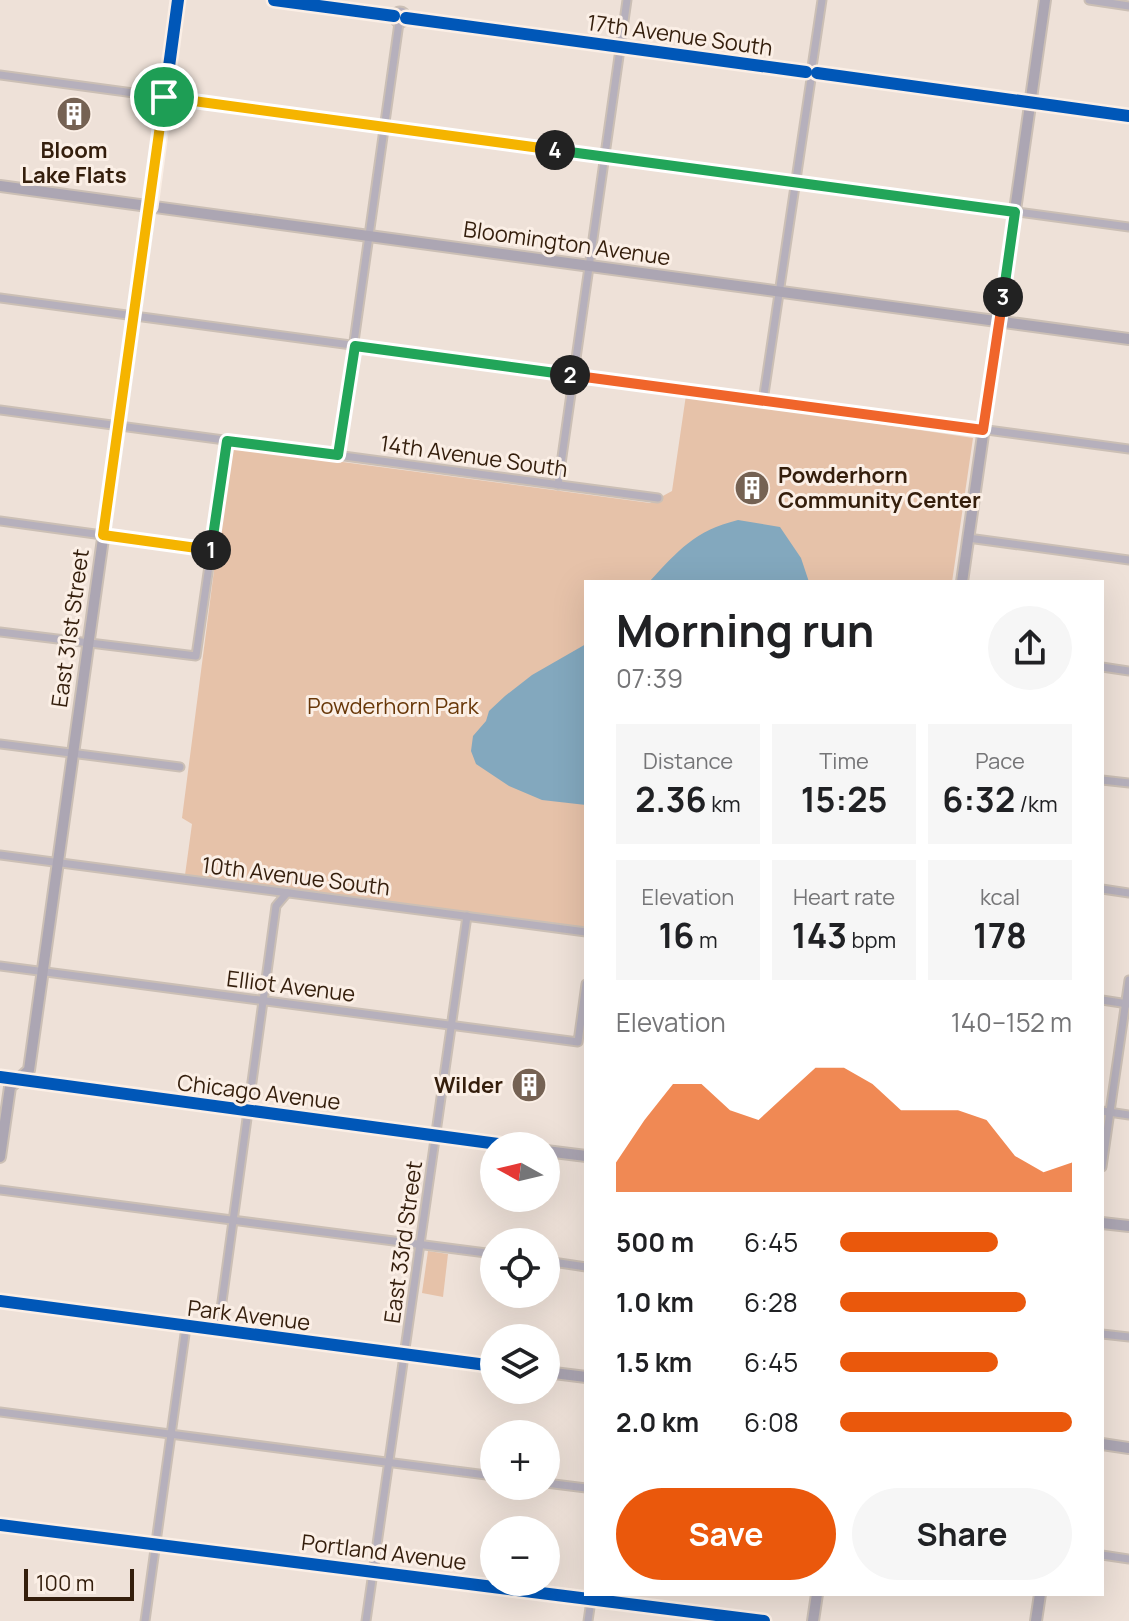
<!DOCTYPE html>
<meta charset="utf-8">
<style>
:root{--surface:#fff;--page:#f6f6f6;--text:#202124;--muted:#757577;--accent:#ea580c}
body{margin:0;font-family:Manrope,sans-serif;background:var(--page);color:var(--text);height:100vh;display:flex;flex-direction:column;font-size:30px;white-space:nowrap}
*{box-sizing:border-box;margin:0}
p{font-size:26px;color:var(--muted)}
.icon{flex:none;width:44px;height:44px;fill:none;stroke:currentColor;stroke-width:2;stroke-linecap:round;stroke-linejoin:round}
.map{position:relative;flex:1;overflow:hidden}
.sheet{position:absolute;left:584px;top:580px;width:520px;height:1016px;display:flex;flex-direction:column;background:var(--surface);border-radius:0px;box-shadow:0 8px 32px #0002}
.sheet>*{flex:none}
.needle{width:52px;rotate:278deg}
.tools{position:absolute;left:480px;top:1132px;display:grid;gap:16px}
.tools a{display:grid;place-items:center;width:80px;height:80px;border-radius:50%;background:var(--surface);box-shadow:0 8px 32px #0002;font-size:40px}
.scale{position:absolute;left:24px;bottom:20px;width:110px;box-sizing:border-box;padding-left:8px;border:4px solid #341e0c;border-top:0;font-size:22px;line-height:28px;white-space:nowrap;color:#341e0c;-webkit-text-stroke:6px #fbefe6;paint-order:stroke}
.pin{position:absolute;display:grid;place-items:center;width:68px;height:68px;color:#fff;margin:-34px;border:4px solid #fff;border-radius:50%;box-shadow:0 2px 8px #0007}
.km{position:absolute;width:40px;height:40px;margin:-20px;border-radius:50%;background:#222;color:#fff;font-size:22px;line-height:40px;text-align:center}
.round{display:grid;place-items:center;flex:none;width:84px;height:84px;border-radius:42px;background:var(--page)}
.overview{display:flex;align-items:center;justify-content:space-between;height:136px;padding:0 32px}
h1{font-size:44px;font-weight:700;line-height:60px}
.stats{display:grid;grid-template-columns:repeat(3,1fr);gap:12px;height:136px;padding:8px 32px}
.stats div{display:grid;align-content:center;border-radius:0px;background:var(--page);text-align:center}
.stats b{font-size:34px;font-weight:700}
.stats small{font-size:22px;font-weight:400}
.stats p{font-size:22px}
.chart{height:224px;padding:16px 32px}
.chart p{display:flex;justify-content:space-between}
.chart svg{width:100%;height:144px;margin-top:8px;fill:var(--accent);opacity:.7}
.button{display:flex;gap:16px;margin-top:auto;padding:16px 32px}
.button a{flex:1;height:92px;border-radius:48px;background:var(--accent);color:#fff;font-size:32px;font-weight:700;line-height:92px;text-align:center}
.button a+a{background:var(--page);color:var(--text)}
ul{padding:0 32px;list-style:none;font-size:26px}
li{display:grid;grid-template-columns:128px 96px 1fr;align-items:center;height:60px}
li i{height:20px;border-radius:10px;background:var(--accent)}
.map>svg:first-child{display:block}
.green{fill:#e6c2a9}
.water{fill:#83a8be}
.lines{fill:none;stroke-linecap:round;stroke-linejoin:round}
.street-casing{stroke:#cbbfb5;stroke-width:11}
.secondary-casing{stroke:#cbbfb5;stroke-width:14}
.street{stroke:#b6b0bc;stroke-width:7}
.secondary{stroke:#aca6b3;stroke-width:10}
.cycleway-casing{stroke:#fbefe6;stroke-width:17}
.cycleway{stroke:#0057b8;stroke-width:12}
.split-1-casing{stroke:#fff;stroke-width:16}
.split-2-casing{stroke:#fff;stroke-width:16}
.split-3-casing{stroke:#fff;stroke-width:16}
.split-4-casing{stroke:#fff;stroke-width:16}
.split-5-casing{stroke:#fff;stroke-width:16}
.split-1{stroke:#f5b400;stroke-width:10}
.split-2{stroke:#22a559;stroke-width:10}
.split-3{stroke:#f0652b;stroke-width:10}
.split-4{stroke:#22a559;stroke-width:10}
.split-5{stroke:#f5b400;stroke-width:10}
.labels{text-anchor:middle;stroke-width:6;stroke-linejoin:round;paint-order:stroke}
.street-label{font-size:22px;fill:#341e0c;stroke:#fbefe6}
.poi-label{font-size:22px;font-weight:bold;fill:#341e0c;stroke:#fbefe6}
.park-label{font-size:22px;fill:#683708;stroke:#fbefe6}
</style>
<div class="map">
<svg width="1129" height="1621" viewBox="0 0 1129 1621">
<rect width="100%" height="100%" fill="#eee1d8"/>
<!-- green -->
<g class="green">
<polygon points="686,395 973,438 952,582 586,582 585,927 185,875 192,824 182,818 230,447 650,503 672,491"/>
<polygon points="428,1251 448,1254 443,1297 422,1293"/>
</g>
<!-- water -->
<g class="water">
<path d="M738 520 780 527 801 558 809 582H649C679 550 694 531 738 520Z"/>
<polygon points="586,644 586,805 542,800 509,786 476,764 471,751 473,736 486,721 489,711 505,696 532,675"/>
</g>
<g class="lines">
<defs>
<g id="street">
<polyline points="274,0 394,16"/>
<polyline points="1089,0 1129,6"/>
<circle cx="400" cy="17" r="6"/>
<polyline points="406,18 806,72"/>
<polyline points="812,67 822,0"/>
<polyline points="817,73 1129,116"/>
<polyline points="0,75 1129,227"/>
<polyline points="0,298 1129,449"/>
<polyline points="763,401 811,79"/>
<polyline points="0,410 658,498"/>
<polyline points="338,455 399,23"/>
<polyline points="558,485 627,0"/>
<polyline points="0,521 212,550"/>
<polyline points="968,538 1129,560"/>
<polyline points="0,632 196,656 227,441"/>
<polyline points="1102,667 1129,671"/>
<polyline points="0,744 180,767"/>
<polyline points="1102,780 1129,783"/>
<polyline points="0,855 586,932"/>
<polyline points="1102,889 1129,893"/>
<polyline points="0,966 578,1042 586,984"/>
<polyline points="1102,1000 1128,1004"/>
<polyline points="1102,1111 1129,1115"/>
<polyline points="1102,1167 1129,980"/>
<polyline points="0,1190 494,1254"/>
<polyline points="546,1261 586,1267"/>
<polyline points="218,1331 276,906 287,893"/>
<polyline points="1102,1334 1129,1337"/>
<polyline points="0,1412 494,1476"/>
<polyline points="546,1483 586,1488"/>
<polyline points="1102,1555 1129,1559"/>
<polyline points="145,1621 186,1327"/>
<polyline points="366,1621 467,916"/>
<polyline points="588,1621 592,1594"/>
</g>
<g id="secondary">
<polyline points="0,186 1129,339"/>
<polyline points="962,582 1045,0"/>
<polyline points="0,1077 513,1146"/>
<polyline points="546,1151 586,1156"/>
<polyline points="0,1157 10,1087 29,1070 178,0"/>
<polyline points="1102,1223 1129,1226"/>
<polyline points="0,1301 494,1366"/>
<polyline points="546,1372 586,1377"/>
<polyline points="1102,1444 1129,1448"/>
<polyline points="0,1525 764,1621"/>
<polyline points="813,1621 817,1594"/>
<polyline points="1036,1621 1040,1594"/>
</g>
</defs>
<!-- street casing -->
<use href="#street" class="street-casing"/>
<!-- secondary casing -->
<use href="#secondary" class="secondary-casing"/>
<!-- street -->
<use href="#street" class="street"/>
<!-- secondary -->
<use href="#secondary" class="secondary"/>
<defs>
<g id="cycleway">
<polyline points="274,0 394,16"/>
<polyline points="406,18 806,72"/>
<polyline points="817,73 1129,116"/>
<polyline points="150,207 178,0"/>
<polyline points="0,1077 513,1146"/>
<polyline points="0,1301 494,1366"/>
<polyline points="0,1525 764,1621"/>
</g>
</defs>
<!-- cycleway casing -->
<use href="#cycleway" class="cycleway-casing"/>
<!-- cycleway -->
<use href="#cycleway" class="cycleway"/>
</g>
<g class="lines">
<defs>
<polyline id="split-1" points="164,97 103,535 211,550"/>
<polyline id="split-2" points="211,550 227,441 338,455 355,346 570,375"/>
<polyline id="split-3" points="570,375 983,430 1003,297"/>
<polyline id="split-4" points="555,150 1015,212 1003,297"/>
<polyline id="split-5" points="164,97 555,150"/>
</defs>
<!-- split-1 casing -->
<use href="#split-1" class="split-1-casing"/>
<!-- split-2 casing -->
<use href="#split-2" class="split-2-casing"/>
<!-- split-3 casing -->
<use href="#split-3" class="split-3-casing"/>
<!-- split-4 casing -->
<use href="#split-4" class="split-4-casing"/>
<!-- split-5 casing -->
<use href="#split-5" class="split-5-casing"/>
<!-- split-1 -->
<use href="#split-1" class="split-1"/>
<!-- split-2 -->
<use href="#split-2" class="split-2"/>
<!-- split-3 -->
<use href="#split-3" class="split-3"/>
<!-- split-4 -->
<use href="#split-4" class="split-4"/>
<!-- split-5 -->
<use href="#split-5" class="split-5"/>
</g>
<!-- icons -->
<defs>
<symbol id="building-disc" viewBox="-11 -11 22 22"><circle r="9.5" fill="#756253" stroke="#fbefe6"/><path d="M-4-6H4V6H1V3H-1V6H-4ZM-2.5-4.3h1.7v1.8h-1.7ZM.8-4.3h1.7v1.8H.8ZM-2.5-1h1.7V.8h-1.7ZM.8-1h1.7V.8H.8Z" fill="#fff"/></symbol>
</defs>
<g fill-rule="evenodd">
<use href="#building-disc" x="54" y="94" width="40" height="40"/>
<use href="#building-disc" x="732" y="468" width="40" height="40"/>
<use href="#building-disc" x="509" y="1065" width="40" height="40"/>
</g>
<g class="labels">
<!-- street labels -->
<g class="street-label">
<text transform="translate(680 35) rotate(8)" y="8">17th Avenue South</text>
<text transform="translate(567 243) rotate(8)" y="8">Bloomington Avenue</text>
<text transform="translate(474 456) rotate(8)" y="8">14th Avenue South</text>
<text transform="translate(70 628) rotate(-82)" y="8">East 31st Street</text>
<text transform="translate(296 876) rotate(7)" y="8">10th Avenue South</text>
<text transform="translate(291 986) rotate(7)" y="8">Elliot Avenue</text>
<text transform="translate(259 1092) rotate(7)" y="8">Chicago Avenue</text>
<text transform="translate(403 1242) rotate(-82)" y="8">East 33rd Street</text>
<text transform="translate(249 1315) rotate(7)" y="8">Park Avenue</text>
<text transform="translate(384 1552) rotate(7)" y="8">Portland Avenue</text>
</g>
<!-- poi labels -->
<g class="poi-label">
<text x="74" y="158">Bloom<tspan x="74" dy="25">Lake Flats</tspan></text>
<text x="778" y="483" text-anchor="start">Powderhorn<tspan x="778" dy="25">Community Center</tspan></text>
<text x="503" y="1093" text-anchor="end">Wilder</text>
</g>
<!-- park labels -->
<g class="park-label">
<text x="393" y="714">Powderhorn Park</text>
</g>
</g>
</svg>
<div class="tools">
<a><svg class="needle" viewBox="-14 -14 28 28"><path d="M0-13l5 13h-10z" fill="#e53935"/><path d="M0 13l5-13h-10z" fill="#757577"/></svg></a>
<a><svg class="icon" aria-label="locate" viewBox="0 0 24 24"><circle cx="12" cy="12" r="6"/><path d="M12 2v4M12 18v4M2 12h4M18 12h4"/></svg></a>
<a><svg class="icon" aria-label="layers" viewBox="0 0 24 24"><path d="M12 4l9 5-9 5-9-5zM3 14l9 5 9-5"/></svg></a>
<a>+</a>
<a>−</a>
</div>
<div class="scale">100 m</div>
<div class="pin" style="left:164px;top:97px;background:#1e9e55"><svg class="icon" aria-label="arrive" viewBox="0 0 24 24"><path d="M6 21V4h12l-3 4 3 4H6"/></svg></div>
<b class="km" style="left:211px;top:550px">1</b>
<b class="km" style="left:570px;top:375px">2</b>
<b class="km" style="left:1003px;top:297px">3</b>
<b class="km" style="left:555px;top:150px">4</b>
<section class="sheet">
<div class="overview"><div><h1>Morning run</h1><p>07:39</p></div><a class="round"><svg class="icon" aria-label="share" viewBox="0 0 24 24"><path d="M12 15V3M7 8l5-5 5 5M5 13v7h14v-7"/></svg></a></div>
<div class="stats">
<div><p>Distance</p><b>2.36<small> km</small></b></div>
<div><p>Time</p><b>15:25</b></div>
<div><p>Pace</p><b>6:32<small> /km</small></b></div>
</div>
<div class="stats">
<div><p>Elevation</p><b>16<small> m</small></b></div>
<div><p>Heart rate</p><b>143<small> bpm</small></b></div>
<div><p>kcal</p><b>178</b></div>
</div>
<div class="chart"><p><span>Elevation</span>140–152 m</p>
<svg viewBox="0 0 160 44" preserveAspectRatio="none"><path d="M0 44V35L10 22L20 11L30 11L40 19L50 22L60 14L70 6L80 6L90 11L100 19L110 19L120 19L130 22L140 33L150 38L160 35V44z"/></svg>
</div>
<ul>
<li><b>500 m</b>6:45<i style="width:68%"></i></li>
<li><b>1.0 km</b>6:28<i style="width:80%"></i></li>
<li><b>1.5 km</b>6:45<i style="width:68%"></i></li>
<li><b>2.0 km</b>6:08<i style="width:100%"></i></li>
</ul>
<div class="button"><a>Save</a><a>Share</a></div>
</section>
</div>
